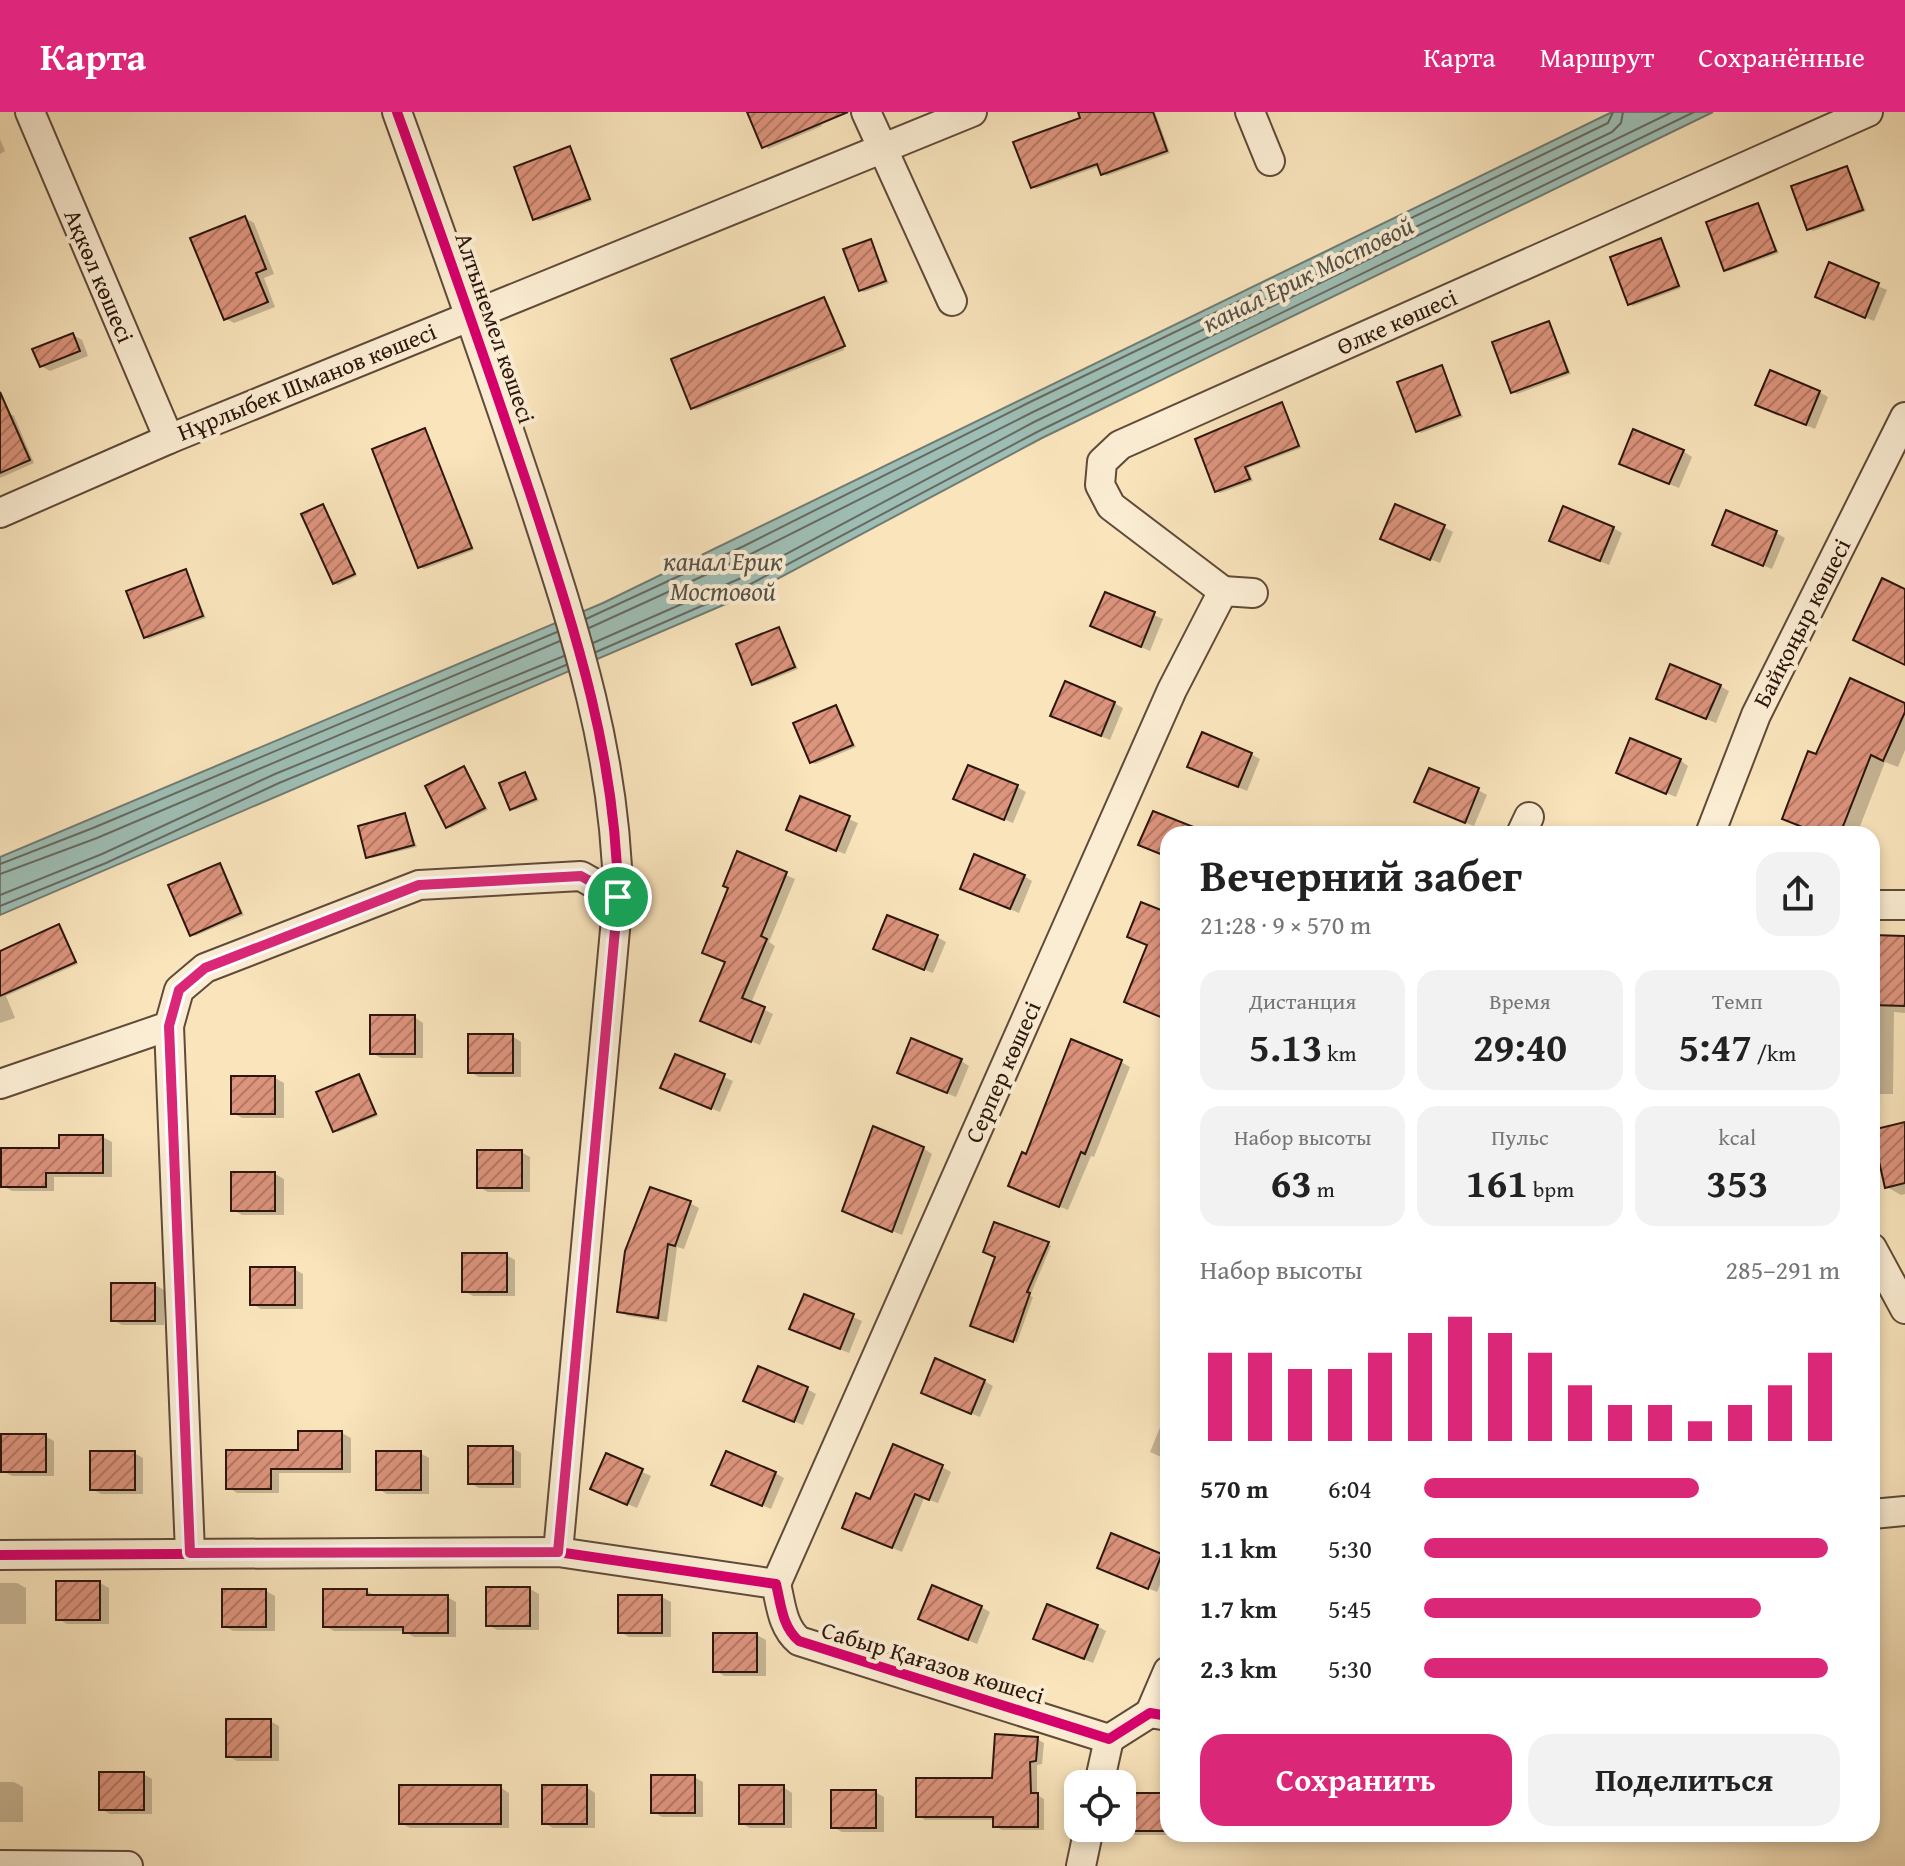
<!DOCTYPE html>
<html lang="ru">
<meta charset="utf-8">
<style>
:root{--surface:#fff;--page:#f2f2f2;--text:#222;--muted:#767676;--accent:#db2777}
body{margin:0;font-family:"Gentium Book Plus",serif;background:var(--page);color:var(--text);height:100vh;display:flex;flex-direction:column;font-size:30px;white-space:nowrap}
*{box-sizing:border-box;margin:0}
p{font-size:26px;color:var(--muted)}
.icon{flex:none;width:44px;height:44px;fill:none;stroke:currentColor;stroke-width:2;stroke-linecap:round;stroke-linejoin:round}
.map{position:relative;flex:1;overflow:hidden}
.sheet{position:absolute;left:1160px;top:714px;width:720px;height:1016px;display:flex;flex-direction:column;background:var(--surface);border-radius:24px;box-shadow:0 4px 12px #0003}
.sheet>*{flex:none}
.buttons{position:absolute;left:1064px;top:1658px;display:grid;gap:16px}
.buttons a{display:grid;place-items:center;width:72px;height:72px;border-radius:16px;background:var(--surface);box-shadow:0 4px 12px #0003;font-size:40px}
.pin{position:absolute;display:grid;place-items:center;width:68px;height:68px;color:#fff;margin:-34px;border:4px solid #fff;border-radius:50%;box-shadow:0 2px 8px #0007}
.round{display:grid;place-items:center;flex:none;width:84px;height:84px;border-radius:24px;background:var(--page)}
.summary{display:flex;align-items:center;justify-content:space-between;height:136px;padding:0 40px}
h1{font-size:44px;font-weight:700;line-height:60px}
.stats{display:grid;grid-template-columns:repeat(3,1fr);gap:12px;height:136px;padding:8px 40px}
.stats div{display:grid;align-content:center;border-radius:20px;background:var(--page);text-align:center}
.stats b{font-size:40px;font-weight:700}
.stats small{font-size:22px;font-weight:400}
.stats p{font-size:22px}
.chart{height:224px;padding:16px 40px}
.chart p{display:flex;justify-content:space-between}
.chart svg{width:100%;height:144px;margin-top:8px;stroke:var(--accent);stroke-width:6}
.primary-button{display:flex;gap:16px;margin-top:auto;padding:16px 40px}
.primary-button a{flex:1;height:92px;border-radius:24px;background:var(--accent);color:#fff;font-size:32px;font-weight:700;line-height:92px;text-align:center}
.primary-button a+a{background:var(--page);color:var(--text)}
ul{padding:0 40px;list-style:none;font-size:26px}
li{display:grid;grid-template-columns:128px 96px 1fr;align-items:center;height:60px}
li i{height:20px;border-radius:10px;background:var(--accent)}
header{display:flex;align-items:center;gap:48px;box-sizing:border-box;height:112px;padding:0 40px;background:var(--accent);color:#fff}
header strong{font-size:38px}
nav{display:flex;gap:44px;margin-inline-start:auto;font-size:28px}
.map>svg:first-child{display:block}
.water{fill:#9ebeb5;stroke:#717b72;stroke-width:2}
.shadow{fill:#0003}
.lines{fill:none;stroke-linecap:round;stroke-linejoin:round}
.shore{stroke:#666a61;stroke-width:2}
.building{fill:url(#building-hatch);stroke:#2d160d;stroke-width:2}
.minor-casing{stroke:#604a39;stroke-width:32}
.minor{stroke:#fbedd3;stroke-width:28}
.cycleway-casing{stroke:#fbedd3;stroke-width:15}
.cycleway{stroke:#d6006c;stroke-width:10}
.route-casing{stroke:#fff;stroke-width:16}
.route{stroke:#db2777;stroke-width:10}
.labels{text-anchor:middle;stroke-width:8;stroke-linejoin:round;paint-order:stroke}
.street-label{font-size:24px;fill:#2d160d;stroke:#fbedd3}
.water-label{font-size:26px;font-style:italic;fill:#555148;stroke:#fbedd3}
</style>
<header>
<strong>Карта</strong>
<nav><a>Карта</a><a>Маршрут</a><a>Сохранённые</a></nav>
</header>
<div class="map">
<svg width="1905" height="1754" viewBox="0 0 1905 1754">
<defs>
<pattern id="building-hatch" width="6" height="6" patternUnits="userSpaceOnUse" patternTransform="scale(2)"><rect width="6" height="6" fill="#dd947d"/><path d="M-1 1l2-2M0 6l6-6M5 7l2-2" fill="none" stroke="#b47865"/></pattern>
</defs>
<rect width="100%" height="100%" fill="#f9e4bc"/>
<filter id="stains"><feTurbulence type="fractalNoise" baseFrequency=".0025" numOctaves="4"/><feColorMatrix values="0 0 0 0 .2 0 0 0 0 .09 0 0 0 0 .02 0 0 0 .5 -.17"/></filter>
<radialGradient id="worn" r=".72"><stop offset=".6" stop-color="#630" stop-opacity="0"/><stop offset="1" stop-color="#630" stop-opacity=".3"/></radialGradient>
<!-- water -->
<polygon class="water" points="1612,0 1713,0 1042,326 749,482 0,803 0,745 603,491"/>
<!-- shadow -->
<g class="shadow">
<polygon points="749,0 816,0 822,14 768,37"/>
<polygon points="1092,0 1155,0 1170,41 1106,64 1100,54 1036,77 1033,75"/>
<polygon points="0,27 5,39 0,42"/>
<polygon points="570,37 592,89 539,109 535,107"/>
<polygon points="1847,56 1866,99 1813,119 1809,117"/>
<polygon points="1758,94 1779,141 1729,159 1725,157"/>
<polygon points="245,106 254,111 274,162 264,166 275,195 234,211 225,206"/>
<polygon points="1661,128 1681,176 1633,194 1629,192"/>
<polygon points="870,129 889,171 864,180 860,178"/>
<polygon points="1830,153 1887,178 1874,209 1826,189"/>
<polygon points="823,187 844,238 696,298 693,296"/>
<polygon points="1549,211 1571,262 1517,282 1513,280"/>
<polygon points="73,223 82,228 88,244 50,259 41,254"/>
<polygon points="1441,255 1463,305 1421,321 1417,318"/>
<polygon points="1819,280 1828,285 1815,317 1766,297"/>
<polygon points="1282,292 1301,336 1248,356 1253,369 1220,381 1216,379"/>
<polygon points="8,301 14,304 34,351 0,366 0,305"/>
<polygon points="424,318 474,438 424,457 420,455"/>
<polygon points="1683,339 1692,345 1679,376 1630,356"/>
<polygon points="323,394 357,464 338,473 334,471"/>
<polygon points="1444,415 1453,420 1440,451 1391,431"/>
<polygon points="1613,416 1622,421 1609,453 1560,433"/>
<polygon points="1776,421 1785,426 1772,457 1723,437"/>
<polygon points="186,459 206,506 149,527 145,525"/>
<polygon points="1106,482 1163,507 1150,539 1102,518"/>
<polygon points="779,517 798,557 758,573 754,571"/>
<polygon points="1720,574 1729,579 1716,611 1667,591"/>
<polygon points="1114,591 1123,596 1110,628 1062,608"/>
<polygon points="1905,593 1905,638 1898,655 1885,650 1857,722 1818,722 1784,706 1817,645"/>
<polygon points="836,595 856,635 815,652 811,649"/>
<polygon points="1251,642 1260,647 1247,679 1199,659"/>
<polygon points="1680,648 1688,654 1676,685 1627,665"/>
<polygon points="464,657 488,698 451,716 447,714"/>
<polygon points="525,663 539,689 515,698 511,696"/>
<polygon points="1017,675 1026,680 1013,711 964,691"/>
<polygon points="1478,678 1487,683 1474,714 1425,695"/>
<polygon points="801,686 858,711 845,742 797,723"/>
<polygon points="405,703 417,735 372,746 368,744"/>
<polygon points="738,742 795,767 769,830 775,834 751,891 773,902 760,933 712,913 727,851 713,845"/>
<polygon points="220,753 244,803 195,824 191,822"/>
<polygon points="1024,764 1032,769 1019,801 971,781"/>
<polygon points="59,815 78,852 6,884 15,906 0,911 0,852"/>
<polygon points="937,825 946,830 933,861 884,842"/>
<polygon points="1872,825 1905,826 1905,901 1894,900 1893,982 1872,982"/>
<polygon points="414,905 423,911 423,946 381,946 372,941"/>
<polygon points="512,924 521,930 521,965 479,965 470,960"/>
<polygon points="676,944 733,969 720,1000 672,981"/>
<polygon points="961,949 969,954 956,985 908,965"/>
<polygon points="1121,950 1130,955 1094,1045 1091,1044 1068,1098 1019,1079 1028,1044"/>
<polygon points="359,964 378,1004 338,1020 334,1018"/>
<polygon points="275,966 284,971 284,1006 242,1006 233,1001"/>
<polygon points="1905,1012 1905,1082 1901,1083 1887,1075"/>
<polygon points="103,1025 112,1030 112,1065 54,1065 54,1079 12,1079 3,1074 61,1038"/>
<polygon points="923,1036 932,1042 902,1123 853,1103"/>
<polygon points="521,1040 530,1045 530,1080 488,1080 479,1075"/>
<polygon points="275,1062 284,1067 284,1103 242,1103 233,1098"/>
<polygon points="1168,1089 1168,1112 1160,1108"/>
<polygon points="690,1091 699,1096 684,1137 677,1135 667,1210 628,1204 619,1199"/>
<polygon points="1048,1132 1051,1134 1030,1184 1033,1185 1017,1230 976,1215 997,1145"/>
<polygon points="506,1143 515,1148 515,1184 473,1184 464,1179"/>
<polygon points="294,1157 303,1162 303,1197 261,1197 252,1192"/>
<polygon points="155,1173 164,1178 164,1213 122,1213 113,1208"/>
<polygon points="805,1184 862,1209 849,1241 801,1221"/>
<polygon points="984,1269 993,1274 980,1305 932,1286"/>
<polygon points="807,1277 816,1282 803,1313 755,1293"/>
<polygon points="1163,1308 1168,1310 1168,1348 1150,1340"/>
<polygon points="342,1321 351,1326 351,1361 279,1361 279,1381 237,1381 228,1375"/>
<polygon points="45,1324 54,1329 54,1364 12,1364 3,1359"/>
<polygon points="512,1336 521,1341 521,1376 479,1376 470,1371"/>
<polygon points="134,1341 143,1346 143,1382 101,1382 92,1377"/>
<polygon points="420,1341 429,1346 429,1382 387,1382 378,1377"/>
<polygon points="607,1344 651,1364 637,1396 602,1381"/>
<polygon points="942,1355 951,1360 938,1391 924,1386 902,1440 853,1420 871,1389"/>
<polygon points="775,1361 784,1366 771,1397 723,1377"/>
<polygon points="1161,1444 1168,1448 1168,1453 1157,1480 1108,1460"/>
<polygon points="1872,1459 1876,1462 1876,1497 1872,1497"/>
<polygon points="0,1471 17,1471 26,1476 26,1512 0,1512"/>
<polygon points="100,1471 109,1476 109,1512 67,1512 58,1507"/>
<polygon points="530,1477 539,1482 539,1518 497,1518 488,1513"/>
<polygon points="266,1479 275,1484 275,1519 233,1519 224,1514"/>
<polygon points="367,1479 377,1485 447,1485 456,1490 456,1525 414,1525 404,1519 334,1519 325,1514"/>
<polygon points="662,1485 671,1490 671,1525 629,1525 620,1520"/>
<polygon points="981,1495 990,1500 977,1532 929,1512"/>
<polygon points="1097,1514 1106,1519 1093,1551 1044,1531"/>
<polygon points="757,1523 766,1528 766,1564 724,1564 715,1558"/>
<polygon points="270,1609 279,1614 279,1649 237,1649 228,1644"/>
<polygon points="1037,1627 1044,1631 1042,1652 1037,1653 1037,1683 1044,1687 1044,1718 1002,1718 995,1714 995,1708 925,1708 918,1703 994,1668"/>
<polygon points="143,1662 152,1667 152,1702 110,1702 101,1697"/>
<polygon points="694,1665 703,1670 703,1705 662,1705 653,1700"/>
<polygon points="0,1670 14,1670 23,1675 23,1710 0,1710"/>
<polygon points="500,1675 509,1681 509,1716 410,1716 401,1711"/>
<polygon points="586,1675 595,1681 595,1716 553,1716 544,1711"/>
<polygon points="783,1675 792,1681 792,1716 750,1716 741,1711"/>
<polygon points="875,1680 884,1685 884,1720 842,1720 833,1715"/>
<polygon points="1168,1683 1168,1722 1176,1723 1134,1723 1125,1718"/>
</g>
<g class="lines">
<!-- shore -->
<g class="shore">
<polyline points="586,507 744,434 1028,291 1608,11 1613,0"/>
<polyline points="589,516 749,443 1033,300 1612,20 1621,11 1623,0"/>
<polyline points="593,531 741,466 1034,310 1672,0"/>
<polyline points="596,540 745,475 1039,319 1694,0"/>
<polyline points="0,752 93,716 557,520"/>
<polyline points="0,762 97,726 560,529"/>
<polyline points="0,783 102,742 275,662 564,544"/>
<polyline points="0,794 106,751 279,671 566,553"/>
</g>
</g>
<!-- building -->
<g class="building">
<polygon points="747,0 848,0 762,36"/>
<polygon points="1078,0 1153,0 1167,39 1101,63 1097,52 1031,76 1013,30 1080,6"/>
<polygon points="570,34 590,87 533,108 514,55"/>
<polygon points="1847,54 1863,98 1807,118 1791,74"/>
<polygon points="1758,91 1776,139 1724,159 1706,110"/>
<polygon points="245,104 266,157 256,161 268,190 224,208 190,126"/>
<polygon points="1661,126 1679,174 1628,193 1610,145"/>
<polygon points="871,127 886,169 859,179 843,137"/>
<polygon points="1829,150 1879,171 1865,206 1815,185"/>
<polygon points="824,185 845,234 691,297 671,247"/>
<polygon points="1549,209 1568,260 1511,281 1492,230"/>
<polygon points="73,221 80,239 40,255 32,237"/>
<polygon points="1442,253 1460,303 1416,320 1397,270"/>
<polygon points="1770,258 1820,279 1806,313 1755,293"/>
<polygon points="0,280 30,348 0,361"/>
<polygon points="1282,290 1299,334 1245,355 1250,367 1215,380 1195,327"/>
<polygon points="425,316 472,436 418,456 372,337"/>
<polygon points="1633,317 1684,338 1669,372 1619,352"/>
<polygon points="323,392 355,462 333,472 301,402"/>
<polygon points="1395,392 1445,413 1430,448 1380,427"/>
<polygon points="1563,394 1614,415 1600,449 1549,429"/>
<polygon points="1726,398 1777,419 1763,454 1712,433"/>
<polygon points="186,457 203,504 144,526 126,479"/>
<polygon points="1882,466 1905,477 1905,553 1853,528"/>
<polygon points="1105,480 1155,500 1141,535 1090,514"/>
<polygon points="779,515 795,555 752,573 736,532"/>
<polygon points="1670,552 1721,573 1706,607 1656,587"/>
<polygon points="1850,566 1905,591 1905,600 1883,649 1871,643 1840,722 1820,722 1782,707 1808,639 1816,642"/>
<polygon points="1065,569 1115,590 1101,624 1050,604"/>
<polygon points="836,593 853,633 810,651 793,611"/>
<polygon points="1202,620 1252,641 1238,675 1187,655"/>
<polygon points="1630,626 1681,647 1666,682 1616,661"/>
<polygon points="968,653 1018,673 1004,708 953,687"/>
<polygon points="464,654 485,696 446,716 425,674"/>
<polygon points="1429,656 1479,676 1465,711 1414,690"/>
<polygon points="525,660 536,687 510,698 499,671"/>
<polygon points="800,684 850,704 836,739 786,718"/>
<polygon points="1153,699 1209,721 1208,722 1168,722 1168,745 1138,733"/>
<polygon points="405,701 414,733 366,746 358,714"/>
<polygon points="737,739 787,760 761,824 767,827 742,886 765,895 751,930 700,909 725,850 702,841 728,776 723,774"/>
<polygon points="974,742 1025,763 1010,797 960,777"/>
<polygon points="220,751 241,801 190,824 168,773"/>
<polygon points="1168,784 1168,908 1124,890 1147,833 1127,825 1141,790 1161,798"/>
<polygon points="887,803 938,823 924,858 873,837"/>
<polygon points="59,812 76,850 0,884 0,839"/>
<polygon points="1872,823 1905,824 1905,894 1872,893"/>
<rect x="370" y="903" width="45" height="39"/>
<rect x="468" y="922" width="45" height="39"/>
<polygon points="911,926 962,947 947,981 897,961"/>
<polygon points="1071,927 1122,948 1085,1042 1081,1040 1059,1095 1008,1074 1022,1040 1026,1042"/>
<polygon points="675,942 725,962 711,997 660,976"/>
<polygon points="359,962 376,1002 333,1020 316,980"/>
<rect x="231" y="964" width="44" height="38"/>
<polygon points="1905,1010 1905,1071 1885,1076 1872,1018"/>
<polygon points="873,1014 924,1035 892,1120 842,1099"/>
<polygon points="59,1023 103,1023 103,1061 46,1061 46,1075 1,1075 1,1036 59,1036"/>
<rect x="477" y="1038" width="45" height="38"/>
<rect x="231" y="1060" width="44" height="39"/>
<polygon points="650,1075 691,1089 675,1134 668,1132 658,1206 617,1200 625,1139"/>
<polygon points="994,1110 1049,1130 1027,1180 1030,1181 1013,1230 970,1214 995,1145 983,1140"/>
<rect x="462" y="1141" width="45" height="39"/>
<rect x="250" y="1155" width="45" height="38"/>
<rect x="111" y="1171" width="44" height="38"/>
<polygon points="804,1182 854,1202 840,1237 789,1217"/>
<polygon points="935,1246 985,1268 971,1302 921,1281"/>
<polygon points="758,1254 808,1275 794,1310 743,1289"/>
<polygon points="298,1319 342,1319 342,1357 271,1357 271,1377 226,1377 226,1338 298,1338"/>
<rect x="1" y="1322" width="45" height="38"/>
<polygon points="893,1332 943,1353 929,1388 915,1382 892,1436 842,1416 856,1381 870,1387"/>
<rect x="468" y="1334" width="45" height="38"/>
<rect x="90" y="1339" width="45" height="39"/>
<rect x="376" y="1339" width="45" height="39"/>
<polygon points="726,1339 776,1360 762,1394 711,1373"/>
<polygon points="606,1341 643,1357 627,1393 590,1377"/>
<polygon points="1111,1421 1162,1442 1148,1477 1097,1456"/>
<rect x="56" y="1469" width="44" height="39"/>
<polygon points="932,1473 982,1494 968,1528 918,1507"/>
<rect x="486" y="1475" width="44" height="39"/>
<rect x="222" y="1477" width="44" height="38"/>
<polygon points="323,1477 367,1477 367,1483 448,1483 448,1521 403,1521 403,1515 323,1515"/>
<rect x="618" y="1483" width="44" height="38"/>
<polygon points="1047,1492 1098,1513 1084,1547 1033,1527"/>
<rect x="713" y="1521" width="44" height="39"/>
<rect x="226" y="1607" width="45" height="38"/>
<polygon points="995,1622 1038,1625 1036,1649 1030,1650 1031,1681 1038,1681 1038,1715 993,1715 993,1705 916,1705 916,1666 992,1666"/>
<rect x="99" y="1660" width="45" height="38"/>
<rect x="651" y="1663" width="44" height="38"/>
<rect x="399" y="1673" width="102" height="39"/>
<rect x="542" y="1673" width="45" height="39"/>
<rect x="739" y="1673" width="45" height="39"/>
<rect x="831" y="1678" width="45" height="38"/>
<rect x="1123" y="1681" width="45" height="38"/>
</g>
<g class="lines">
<defs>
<g id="minor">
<polyline points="30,0 169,327"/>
<path d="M397 0C443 127 488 255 531 384 575 519 616 642 618 785L558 1440"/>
<polyline points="866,0 952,189"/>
<polyline points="1250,0 1270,49"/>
<polyline points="0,401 169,327 972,0"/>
<polyline points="1223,479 1111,394 1100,373 1102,350 1120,333 1868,0"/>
<polyline points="1521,722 1529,705"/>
<polyline points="1710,722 1756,603 1905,305"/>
<polyline points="1872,793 1905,793"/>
<polyline points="169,914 190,1441"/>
<polyline points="0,972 169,914 179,878 205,856 419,773 581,764 618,785"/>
<polyline points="1872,1136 1905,1197"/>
<polyline points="1872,1402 1905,1399"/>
<path d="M0 1443 558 1440 776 1472C781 1492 782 1515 799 1529L1109 1627 1150 1601 1168 1604"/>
<polyline points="776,1472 1172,578 1223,479 1253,481"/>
<polyline points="1150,1601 1168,1559"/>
<polyline points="1099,1672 1109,1627"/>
<polyline points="0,1753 128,1754"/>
<polyline points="1081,1754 1089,1716"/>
</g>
</defs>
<!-- minor casing -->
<use href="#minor" class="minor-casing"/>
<!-- minor -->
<use href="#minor" class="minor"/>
<defs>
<g id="cycleway">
<path d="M397 0C443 127 488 255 531 384 575 519 616 642 618 785L558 1440"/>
<path d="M0 1443 558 1440 776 1472C781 1492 782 1515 799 1529L1109 1627 1150 1601 1168 1604"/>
</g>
</defs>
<!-- cycleway casing -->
<use href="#cycleway" class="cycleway-casing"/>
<!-- cycleway -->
<use href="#cycleway" class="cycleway"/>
</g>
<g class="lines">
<defs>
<polygon id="route" points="581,764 618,785 558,1440 190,1441 169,914 179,878 205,856 419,773"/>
</defs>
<!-- route casing -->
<use href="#route" class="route-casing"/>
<!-- route -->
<use href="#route" class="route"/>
</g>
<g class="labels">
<!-- street labels -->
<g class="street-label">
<text transform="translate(99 164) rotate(67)" y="8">Ақкөл көшесі</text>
<text transform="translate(1397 210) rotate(-24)" y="8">Өлке көшесі</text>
<text transform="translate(495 216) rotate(71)" y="8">Алтынемел көшесі</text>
<text transform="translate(307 270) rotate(-22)" y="8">Нұрлыбек Шманов көшесі</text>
<text transform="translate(1802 511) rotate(-63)" y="8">Байқоңыр көшесi</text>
<text transform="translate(1003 960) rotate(-66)" y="8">Серпер көшесі</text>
<text transform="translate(933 1551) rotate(17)" y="8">Сабыр Қағазов көшесі</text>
</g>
<!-- water labels -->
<g class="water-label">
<text transform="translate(1308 162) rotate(-26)" y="9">канал Ерик Мостовой</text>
<text x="723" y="458">канал Ерик<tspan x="723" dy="30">Мостовой</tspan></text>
</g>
</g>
<rect width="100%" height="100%" filter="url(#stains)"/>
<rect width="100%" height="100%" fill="url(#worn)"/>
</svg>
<div class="buttons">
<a><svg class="icon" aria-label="locate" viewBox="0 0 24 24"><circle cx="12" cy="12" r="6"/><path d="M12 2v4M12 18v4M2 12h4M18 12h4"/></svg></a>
</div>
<div class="pin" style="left:618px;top:785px;background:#1e9e55"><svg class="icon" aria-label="arrive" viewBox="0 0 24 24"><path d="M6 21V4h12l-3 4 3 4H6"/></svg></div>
<section class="sheet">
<div class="summary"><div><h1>Вечерний забег</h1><p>21:28 · 9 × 570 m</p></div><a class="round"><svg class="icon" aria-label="share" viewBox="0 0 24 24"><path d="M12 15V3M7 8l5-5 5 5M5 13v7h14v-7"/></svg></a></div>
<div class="stats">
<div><p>Дистанция</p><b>5.13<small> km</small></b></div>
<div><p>Время</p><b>29:40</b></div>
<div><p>Темп</p><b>5:47<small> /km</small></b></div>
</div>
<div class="stats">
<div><p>Набор высоты</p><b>63<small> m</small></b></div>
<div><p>Пульс</p><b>161<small> bpm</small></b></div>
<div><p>kcal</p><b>353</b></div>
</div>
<div class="chart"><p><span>Набор высоты</span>285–291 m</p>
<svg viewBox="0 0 160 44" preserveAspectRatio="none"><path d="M5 44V17M15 44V17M25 44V22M35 44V22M45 44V17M55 44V11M65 44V6M75 44V11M85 44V17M95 44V27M105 44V33M115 44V33M125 44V38M135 44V33M145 44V27M155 44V17"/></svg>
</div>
<ul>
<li><b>570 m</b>6:04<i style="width:66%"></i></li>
<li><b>1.1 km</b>5:30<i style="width:97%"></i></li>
<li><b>1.7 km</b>5:45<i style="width:81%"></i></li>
<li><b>2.3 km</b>5:30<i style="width:97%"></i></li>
</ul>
<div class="primary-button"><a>Сохранить</a><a>Поделиться</a></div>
</section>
</div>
